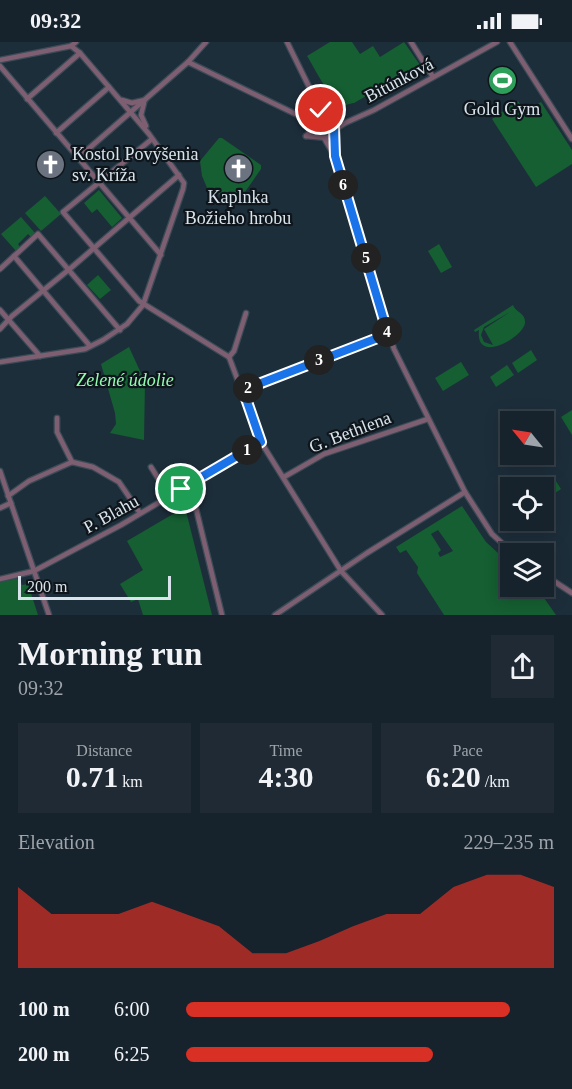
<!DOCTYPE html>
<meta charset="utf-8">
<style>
:root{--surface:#16222c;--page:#1f2a34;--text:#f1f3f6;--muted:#9ea4a9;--line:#353f48;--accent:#d93025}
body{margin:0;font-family:"Times New Roman",serif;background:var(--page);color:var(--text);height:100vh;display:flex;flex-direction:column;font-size:22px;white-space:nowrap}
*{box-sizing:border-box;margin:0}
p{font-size:20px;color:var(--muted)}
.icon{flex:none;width:33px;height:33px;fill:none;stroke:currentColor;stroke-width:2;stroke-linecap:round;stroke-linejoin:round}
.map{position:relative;height:573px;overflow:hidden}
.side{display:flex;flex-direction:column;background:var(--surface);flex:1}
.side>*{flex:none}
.needle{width:39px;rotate:300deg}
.fabs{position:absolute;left:500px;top:369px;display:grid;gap:12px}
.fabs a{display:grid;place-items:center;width:54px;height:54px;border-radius:0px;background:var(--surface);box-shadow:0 3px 15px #0003,0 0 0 2px var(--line);font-size:30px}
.scale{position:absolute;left:18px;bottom:15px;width:153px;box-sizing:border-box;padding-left:6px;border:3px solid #d8e3eb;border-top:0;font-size:16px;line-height:21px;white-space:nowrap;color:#d8e3eb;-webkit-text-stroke:4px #0e151b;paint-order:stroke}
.pin{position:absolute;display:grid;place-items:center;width:51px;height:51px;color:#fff;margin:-26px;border:3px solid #fff;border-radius:50%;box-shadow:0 2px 6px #0007}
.km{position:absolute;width:30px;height:30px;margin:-15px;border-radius:50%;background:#222;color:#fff;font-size:16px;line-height:30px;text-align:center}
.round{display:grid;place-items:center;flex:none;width:63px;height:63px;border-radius:0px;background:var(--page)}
.head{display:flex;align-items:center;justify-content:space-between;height:102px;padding:0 18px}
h1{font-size:33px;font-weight:700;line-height:45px}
.metrics{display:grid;grid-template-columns:repeat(3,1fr);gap:9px;height:102px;padding:6px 18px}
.metrics div{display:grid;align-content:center;border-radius:0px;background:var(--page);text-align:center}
.metrics b{font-size:30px;font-weight:700}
.metrics small{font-size:16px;font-weight:400}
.metrics p{font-size:16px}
.chart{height:168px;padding:12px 18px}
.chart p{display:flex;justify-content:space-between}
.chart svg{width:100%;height:108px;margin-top:6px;fill:var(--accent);opacity:.7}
ul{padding:0 18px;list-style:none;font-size:20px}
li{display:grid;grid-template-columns:96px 72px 1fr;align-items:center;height:45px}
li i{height:15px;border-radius:8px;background:var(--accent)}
.status{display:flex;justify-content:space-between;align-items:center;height:42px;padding:0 30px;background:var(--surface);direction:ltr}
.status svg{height:16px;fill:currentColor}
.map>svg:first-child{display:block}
.green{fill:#155f32;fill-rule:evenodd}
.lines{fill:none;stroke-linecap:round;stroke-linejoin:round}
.minor-casing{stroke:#3b4b57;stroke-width:7}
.minor{stroke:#7e5e71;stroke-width:4.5}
.route-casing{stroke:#fff;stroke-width:12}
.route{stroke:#1a73e8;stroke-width:8}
.labels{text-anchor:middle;stroke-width:4.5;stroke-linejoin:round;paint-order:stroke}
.street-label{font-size:18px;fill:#d8e3eb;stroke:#0e151b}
.poi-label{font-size:18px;fill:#d8e3eb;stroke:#0e151b}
.park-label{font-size:18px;font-style:italic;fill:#93fcb1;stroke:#0e151b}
</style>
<div class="status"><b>09:32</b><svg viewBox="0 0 49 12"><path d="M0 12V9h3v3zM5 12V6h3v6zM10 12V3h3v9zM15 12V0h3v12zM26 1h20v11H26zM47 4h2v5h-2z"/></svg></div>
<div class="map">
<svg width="572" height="573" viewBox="0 0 572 573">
<rect width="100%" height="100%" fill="#1d2e3b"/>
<!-- green -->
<g class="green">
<path d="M330 0H352L360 12 373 4 380 15 404 0 420 23 354 61C352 61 347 63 345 63 332 63 314 25 307 14Z"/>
<polygon points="518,59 526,69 541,60 572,108 572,122 536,145 492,77"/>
<polygon points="219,96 222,96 261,123 261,127 238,160 208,148 202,134 200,119"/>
<polygon points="99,148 122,176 112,185 97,167 92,171 84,161"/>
<polygon points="45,154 61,172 41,189 25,171"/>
<polygon points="21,175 35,191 31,195 28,192 18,202 20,205 16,209 1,192"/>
<polygon points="439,202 452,225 441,231 428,209"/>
<polygon points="98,233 111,248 100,257 87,243"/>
<path d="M513 263C515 270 526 271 525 281 523 296 475 323 479 288L475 290 474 288ZM510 270 484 287 493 303 484 300 481 293 484 285Z"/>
<polygon points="129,305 145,340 144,398 110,391 116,382 115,371 101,322"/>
<polygon points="531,308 537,318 518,331 512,321"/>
<polygon points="461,320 469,333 443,349 435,336"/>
<polygon points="507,323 514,333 496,345 490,335"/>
<polygon points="572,368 572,393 561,375"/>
<polygon points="554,436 561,447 543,459 543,446 540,445"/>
<path d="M462 464 486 500 510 522V544H543V539L550 543 549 549 542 553 556 573H444L417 531 418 525 406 508 400 511 396 505ZM438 488 453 509 440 515 438 511 441 508 431 492Z"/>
<polygon points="185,465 212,573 143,573 138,557 131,560 120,542 143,528 127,499"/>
<polygon points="15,536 20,538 22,543 28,542 38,573 0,573 0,540"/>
</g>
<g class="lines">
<defs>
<g id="minor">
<polyline points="287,0 316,59 334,85 333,91 327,96 306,94"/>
<polyline points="411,0 433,35"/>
<polyline points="510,0 572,97"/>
<polyline points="0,18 71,4 76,0"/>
<polyline points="188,20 310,79"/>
<polyline points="0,24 161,213"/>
<polyline points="27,57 80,11"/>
<polyline points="122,58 132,61 145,58"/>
<polyline points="144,61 141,73 146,84"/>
<polyline points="317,64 319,81"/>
<polyline points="334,88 345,81 374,68 497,0"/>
<polyline points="56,91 109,45"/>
<polyline points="333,91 335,114 339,128 394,307 465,450 492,492 514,512"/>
<polyline points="306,94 321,79 329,79"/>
<polyline points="324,96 333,111"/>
<polyline points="152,97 63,170 139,259 229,315 261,400 341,529 382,573"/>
<polyline points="78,116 188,20 206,0"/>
<polyline points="14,214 90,304"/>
<polyline points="0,227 38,192 120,288"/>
<polyline points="0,268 40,314"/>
<polyline points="0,287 12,274 72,225 179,133"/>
<polyline points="229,315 234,309 246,271"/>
<polyline points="0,320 85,307 103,298 127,282 143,263 183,147 184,141 149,92 80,11 71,4"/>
<polyline points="243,348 388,292"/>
<polyline points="57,376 57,390 72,420"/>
<polyline points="151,425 169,454"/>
<polyline points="0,429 49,573"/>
<polyline points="284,435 324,412 428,377"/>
<polyline points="190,442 222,573"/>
<polyline points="8,454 29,439 72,420 93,425 119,440 140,471"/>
<polyline points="0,466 11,461"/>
<polyline points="543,532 572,551"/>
<polyline points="0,537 34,529 121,483 261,400"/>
<polyline points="275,573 367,511 465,450"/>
</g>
</defs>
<!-- minor casing -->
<use href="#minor" class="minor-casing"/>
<!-- minor -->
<use href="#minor" class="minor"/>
</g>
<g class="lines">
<defs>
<polyline id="route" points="181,447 261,400 243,348 388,292 335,114 334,85 321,68"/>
</defs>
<!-- route casing -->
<use href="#route" class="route-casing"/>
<!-- route -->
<use href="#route" class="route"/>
</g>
<!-- icons -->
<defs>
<symbol id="stadium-disc" viewBox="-11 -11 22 22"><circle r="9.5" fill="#2e9e5b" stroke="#0e151b"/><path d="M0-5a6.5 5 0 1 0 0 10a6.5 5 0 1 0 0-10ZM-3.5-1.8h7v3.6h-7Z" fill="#fff"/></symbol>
<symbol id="church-disc" viewBox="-11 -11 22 22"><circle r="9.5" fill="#6b7280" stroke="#0e151b"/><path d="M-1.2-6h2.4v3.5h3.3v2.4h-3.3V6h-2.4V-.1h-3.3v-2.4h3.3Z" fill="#fff"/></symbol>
</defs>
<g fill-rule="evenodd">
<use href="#stadium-disc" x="486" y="22" width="33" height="33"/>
<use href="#church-disc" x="34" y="106" width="33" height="33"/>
<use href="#church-disc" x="222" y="110" width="33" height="33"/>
</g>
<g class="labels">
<!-- street labels -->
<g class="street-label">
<text transform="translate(399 38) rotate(-28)" y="6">Bitúnková</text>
<text transform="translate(350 390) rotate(-21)" y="6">G. Bethlena</text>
<text transform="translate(111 472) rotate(-29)" y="6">P. Blahu</text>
</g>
<!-- poi labels -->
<g class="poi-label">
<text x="502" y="73">Gold Gym</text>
<text x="72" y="118" text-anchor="start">Kostol Povýšenia<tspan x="72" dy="21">sv. Kríža</tspan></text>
<text x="238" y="161">Kaplnka<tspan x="238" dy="21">Božieho hrobu</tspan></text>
</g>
<!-- park labels -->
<g class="park-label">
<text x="125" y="344">Zelené údolie</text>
</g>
</g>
</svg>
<div class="fabs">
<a><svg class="needle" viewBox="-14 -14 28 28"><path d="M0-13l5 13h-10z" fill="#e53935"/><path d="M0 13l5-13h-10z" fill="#9ea4a9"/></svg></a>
<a><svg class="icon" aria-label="locate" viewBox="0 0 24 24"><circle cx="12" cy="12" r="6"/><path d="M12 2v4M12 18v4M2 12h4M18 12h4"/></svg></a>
<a><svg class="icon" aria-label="layers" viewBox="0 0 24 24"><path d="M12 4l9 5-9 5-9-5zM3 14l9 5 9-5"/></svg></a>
</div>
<div class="scale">200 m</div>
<div class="pin" style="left:181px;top:447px;background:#1e9e55"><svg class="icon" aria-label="arrive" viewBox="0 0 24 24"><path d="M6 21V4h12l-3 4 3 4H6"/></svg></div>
<div class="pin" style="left:321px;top:68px;background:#d93025"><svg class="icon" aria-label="check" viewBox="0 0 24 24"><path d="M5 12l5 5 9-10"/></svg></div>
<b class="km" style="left:247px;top:408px">1</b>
<b class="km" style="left:248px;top:346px">2</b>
<b class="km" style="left:319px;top:318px">3</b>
<b class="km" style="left:387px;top:290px">4</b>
<b class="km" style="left:366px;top:216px">5</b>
<b class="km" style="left:343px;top:143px">6</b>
</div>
<section class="side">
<div class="head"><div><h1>Morning run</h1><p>09:32</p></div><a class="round"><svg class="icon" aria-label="share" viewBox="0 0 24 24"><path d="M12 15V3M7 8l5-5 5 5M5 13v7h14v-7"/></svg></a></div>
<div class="metrics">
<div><p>Distance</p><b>0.71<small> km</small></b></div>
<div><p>Time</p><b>4:30</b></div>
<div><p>Pace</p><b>6:20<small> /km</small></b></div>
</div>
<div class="chart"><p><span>Elevation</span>229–235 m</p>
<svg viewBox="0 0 160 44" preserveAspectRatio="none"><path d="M0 44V11L10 22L20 22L30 22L40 17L50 22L60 27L70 38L80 38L90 33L100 27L110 22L120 22L130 11L140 6L150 6L160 11V44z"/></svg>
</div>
<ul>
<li><b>100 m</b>6:00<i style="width:88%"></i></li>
<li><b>200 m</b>6:25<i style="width:67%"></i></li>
</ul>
</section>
